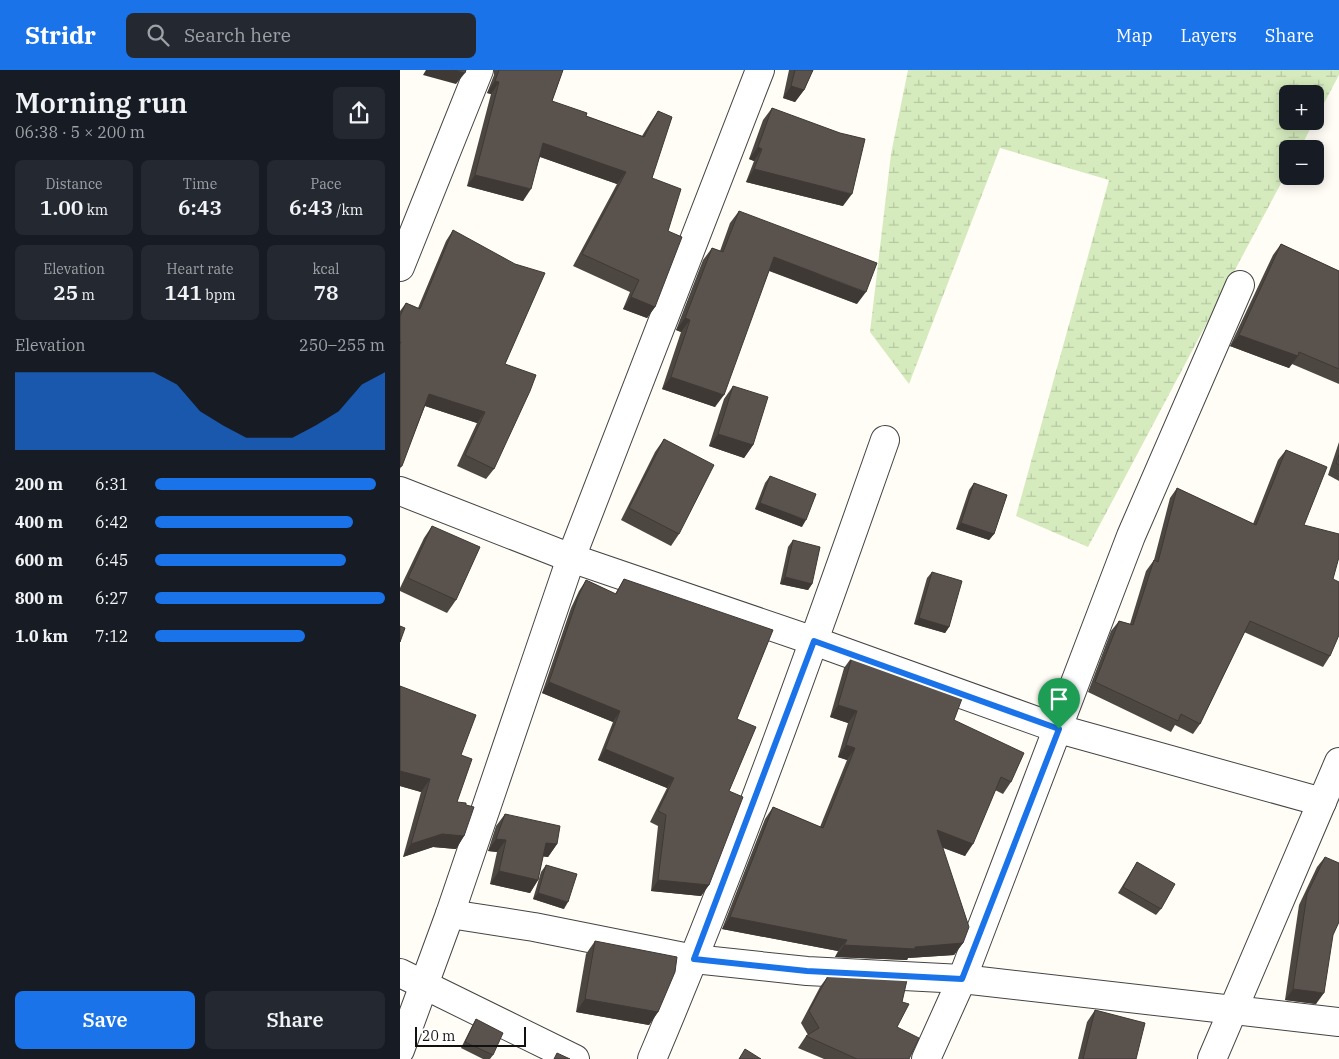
<!DOCTYPE html>
<meta charset="utf-8">
<style>
:root{--surface:#171b24;--page:#242831;--text:#f1f3f6;--muted:#9ea1a6;--accent:#1a73e8}
body{margin:0;font-family:"IBM Plex Serif",serif;background:var(--page);color:var(--text);height:100vh;display:flex;flex-direction:column;font-size:19px;white-space:nowrap}
*{box-sizing:border-box;margin:0}
p{font-size:16px;color:var(--muted)}
.icon{flex:none;width:28px;height:28px;fill:none;stroke:currentColor;stroke-width:2;stroke-linecap:round;stroke-linejoin:round}
.map{position:relative;flex:1;overflow:hidden}
.sheet{display:flex;flex-direction:column;background:var(--surface);width:400px}
.sheet>*{flex:none}
.fabs{position:absolute;left:879px;top:15px;display:grid;gap:10px}
.fabs a{display:grid;place-items:center;width:45px;height:45px;border-radius:8px;background:var(--surface);box-shadow:0 2px 12px #0003;font-size:25px}
.scale{position:absolute;left:15px;bottom:12px;width:111px;box-sizing:border-box;padding-left:5px;border:2px solid #111;border-top:0;font-size:14px;line-height:18px;white-space:nowrap;color:#111;-webkit-text-stroke:4px #fff;paint-order:stroke}
.pin{position:absolute;display:grid;place-items:center;width:42px;height:42px;color:#fff;margin:-51px -21px;border-radius:50% 50% 50% 0;rotate:-45deg;box-shadow:0 0 5px #0007}
.pin .icon{rotate:45deg}
.round{display:grid;place-items:center;flex:none;width:52px;height:52px;border-radius:8px;background:var(--page)}
.headline{display:flex;align-items:center;justify-content:space-between;height:85px;padding:0 15px}
h1{font-size:28px;font-weight:600;line-height:38px}
.stats{display:grid;grid-template-columns:repeat(3,1fr);gap:8px;height:85px;padding:5px 15px}
.stats div{display:grid;align-content:center;border-radius:8px;background:var(--page);text-align:center}
.stats b{font-size:21px;font-weight:600}
.stats small{font-size:14px;font-weight:400}
.stats p{font-size:14px}
.chart{height:140px;padding:10px 15px}
.chart p{display:flex;justify-content:space-between}
.chart svg{width:100%;height:90px;margin-top:5px;fill:var(--accent);opacity:.7}
.primary-button{display:flex;gap:10px;margin-top:auto;padding:10px 15px}
.primary-button a{flex:1;height:58px;border-radius:8px;background:var(--accent);color:#fff;font-size:20px;font-weight:600;line-height:58px;text-align:center}
.primary-button a+a{background:var(--page);color:var(--text)}
ul{padding:0 15px;list-style:none;font-size:16px}
li{display:grid;grid-template-columns:80px 60px 1fr;align-items:center;height:38px}
li i{height:12px;border-radius:6px;background:var(--accent)}
header{display:flex;align-items:center;gap:30px;box-sizing:border-box;height:70px;padding:0 25px;background:var(--accent);color:#fff}
header strong{font-size:24px}
nav{display:flex;gap:28px;margin-inline-start:auto;font-size:18px}
.search{width:350px;height:45px;background:var(--page);display:flex;align-items:center;gap:12px;box-sizing:border-box;padding:0 18px;border-radius:8px;color:var(--muted);font-size:19px}
main{display:flex;flex:1;min-height:0}
.map>svg:first-child{display:block}
.wetland{fill:url(#wetland-marsh)}
.lines{fill:none;stroke-linecap:round;stroke-linejoin:round}
.minor-casing{stroke:#444;stroke-width:30}
.minor{stroke:#fff;stroke-width:28}
.wall{fill:#4d4742}
.shaded-wall{fill:#3f3936}
.building{fill:#5a524d;stroke:#3f3936}
.route-casing{stroke:#fff;stroke-width:10}
.route{stroke:#1a73e8;stroke-width:6}
</style>
<header>
<strong>Stridr</strong>
<div class="search"><svg class="icon" aria-label="search" viewBox="0 0 24 24"><circle cx="10" cy="10" r="6"/><path d="M15 15l6 6"/></svg>Search here</div>
<nav><a>Map</a><a>Layers</a><a>Share</a></nav>
</header>
<main>
<section class="sheet">
<div class="headline"><div><h1>Morning run</h1><p>06:38 · 5 × 200 m</p></div><a class="round"><svg class="icon" aria-label="share" viewBox="0 0 24 24"><path d="M12 15V3M7 8l5-5 5 5M5 13v7h14v-7"/></svg></a></div>
<div class="stats">
<div><p>Distance</p><b>1.00<small> km</small></b></div>
<div><p>Time</p><b>6:43</b></div>
<div><p>Pace</p><b>6:43<small> /km</small></b></div>
</div>
<div class="stats">
<div><p>Elevation</p><b>25<small> m</small></b></div>
<div><p>Heart rate</p><b>141<small> bpm</small></b></div>
<div><p>kcal</p><b>78</b></div>
</div>
<div class="chart"><p><span>Elevation</span>250–255 m</p>
<svg viewBox="0 0 160 44" preserveAspectRatio="none"><path d="M0 44V6L10 6L20 6L30 6L40 6L50 6L60 6L70 12L80 25L90 32L100 38L110 38L120 38L130 32L140 25L150 12L160 6V44z"/></svg>
</div>
<ul>
<li><b>200 m</b>6:31<i style="width:96%"></i></li>
<li><b>400 m</b>6:42<i style="width:86%"></i></li>
<li><b>600 m</b>6:45<i style="width:83%"></i></li>
<li><b>800 m</b>6:27<i style="width:100%"></i></li>
<li><b>1.0 km</b>7:12<i style="width:65%"></i></li>
</ul>
<div class="primary-button"><a>Save</a><a>Share</a></div>
</section>
<div class="map">
<svg width="939" height="989" viewBox="0 0 939 989">
<defs>
<pattern id="wetland-marsh" width="20" height="14" patternUnits="userSpaceOnUse" patternTransform="scale(1.25)"><rect width="20" height="14" fill="#d5ebbd"/><path d="M1 5h8M5 5V1M11 12h8M15 12V8" fill="none" stroke="#b6c8a1"/></pattern>
</defs>
<rect width="100%" height="100%" fill="#fffdf5"/>
<!-- wetland -->
<polygon class="wetland" points="508,0 939,0 939,5 915,50 915,24 888,24 888,51 914,51 900,79 888,79 887,102 688,477 616,446 709,110 600,78 509,314 470,262 491,84"/>
<g class="lines">
<defs>
<g id="minor">
<polyline points="0,197 79,0"/>
<polyline points="0,421 171,488 414,571 659,659 922,732"/>
<polyline points="50,844 134,857 294,889 407,901 562,909 939,952"/>
<polyline points="0,903 175,989"/>
<polyline points="0,980 50,844 171,488 360,0"/>
<path d="M252 989C338 786 412 578 485 370"/>
<polyline points="526,989 562,909 731,466 840,215"/>
<polyline points="812,989 939,692"/>
</g>
</defs>
<!-- minor casing -->
<use href="#minor" class="minor-casing"/>
<!-- minor -->
<use href="#minor" class="minor"/>
</g>
<!-- wall -->
<g class="wall">
<polygon points="94,0 163,0 152,31 186,46 242,66 250,53 258,41 252,108 268,161 255,237 247,248 223,239 230,222 173,196 217,114 140,87 123,131 67,116 91,24 87,23 94,5"/>
<polygon points="389,0 413,0 404,20 395,32 383,28"/>
<polygon points="372,38 443,136 346,112 354,91 349,89 363,50"/>
<polygon points="339,141 457,234 369,201 315,337 262,319 281,262 276,260 303,190 312,178 320,181 330,153"/>
<polygon points="53,160 105,294 94,399 86,409 57,396 77,353 25,336 0,399 0,241 6,233 18,238 46,171"/>
<polygon points="881,174 939,201 939,314 892,294 889,298 830,276 873,185"/>
<polygon points="333,316 353,375 344,388 309,376 324,329"/>
<polygon points="264,369 279,464 271,476 221,450 255,382"/>
<polygon points="939,372 939,411 928,405"/>
<polygon points="886,380 904,455 933,509 930,586 923,597 844,562 800,654 793,664 775,655 771,662 688,622 711,561 719,551 730,554 746,501 754,490 770,428 777,418 853,454 878,390"/>
<polygon points="370,406 402,457 355,439 365,413"/>
<polygon points="574,413 594,464 589,470 556,459 569,420"/>
<polygon points="32,456 56,530 47,543 0,521 0,518 24,468"/>
<polygon points="393,470 412,514 408,520 380,514 388,477"/>
<polygon points="532,502 549,557 545,563 514,554 527,508"/>
<polygon points="224,509 337,649 329,721 309,815 301,826 251,821 258,756 250,752 267,718 198,690 213,652 142,623 171,538 179,521 186,510 215,524"/>
<polygon points="452,587 554,650 611,712 603,724 595,720 565,786 543,778 563,873 554,885 508,888 507,890 435,887 438,881 322,859 365,749 373,737 420,757 447,690 438,687 448,653 430,647 444,598"/>
<polygon points="0,616 61,685 57,732 64,766 56,779 33,777 3,787 21,722 0,716"/>
<polygon points="105,744 157,774 148,787 143,786 138,810 130,823 90,814 97,782 88,781 96,756"/>
<polygon points="925,787 933,865 916,934 885,930 899,835 917,797"/>
<polygon points="737,792 761,839 756,845 718,823"/>
<polygon points="146,795 164,839 133,829 141,802"/>
<polygon points="195,871 258,942 249,955 176,942 186,884"/>
<polygon points="428,906 502,932 497,957 509,989 424,989 398,978 406,966 408,965 401,953 420,917"/>
<polygon points="695,940 736,989 678,989 687,952"/>
<polygon points="76,949 93,985 90,989 83,989 61,978 72,956"/>
</g>
<!-- shaded-wall -->
<g class="shaded-wall">
<polygon points="26,0 55,0 65,3 56,14 23,5"/>
<polygon points="95,11 99,12 91,24 87,23"/>
<polygon points="391,16 404,20 395,32 383,28"/>
<polygon points="143,73 226,102 217,114 135,85"/>
<polygon points="358,77 362,79 354,91 349,89"/>
<polygon points="354,99 452,124 443,136 346,112"/>
<polygon points="75,105 131,119 123,131 67,116"/>
<polygon points="374,187 466,222 457,234 365,199"/>
<polygon points="231,227 255,237 247,248 223,239"/>
<polygon points="285,248 290,250 281,262 276,260"/>
<polygon points="839,265 898,286 889,298 830,276"/>
<polygon points="271,307 324,325 315,337 262,319"/>
<polygon points="29,324 85,342 77,353 22,335"/>
<polygon points="318,364 353,375 344,388 309,376"/>
<polygon points="360,433 406,450 402,457 355,439"/>
<polygon points="561,453 594,464 589,470 556,459"/>
<polygon points="385,507 412,514 408,520 380,514"/>
<polygon points="519,548 549,557 545,563 514,554"/>
<polygon points="149,612 220,641 213,652 142,623"/>
<polygon points="438,635 457,641 448,653 430,647"/>
<polygon points="446,675 455,678 447,690 438,687"/>
<polygon points="205,679 274,708 267,718 198,690"/>
<polygon points="0,701 30,709 21,722 0,716"/>
<polygon points="537,760 573,774 565,786 529,772"/>
<polygon points="42,764 64,766 56,779 33,777 3,787 11,774"/>
<polygon points="96,769 106,770 97,782 88,781"/>
<polygon points="146,773 157,774 148,787 137,786"/>
<polygon points="99,801 138,810 130,823 90,814"/>
<polygon points="258,810 309,815 301,826 251,821"/>
<polygon points="138,823 168,832 164,839 133,829"/>
<polygon points="330,847 447,870 438,881 322,859"/>
<polygon points="563,873 554,885 508,888 507,890 435,887 444,875 515,877"/>
<polygon points="893,919 924,923 916,934 885,930"/>
<polygon points="185,929 258,942 249,955 176,942"/>
</g>
<!-- building -->
<g class="building">
<polygon points="55,0 66,0 65,3"/>
<polygon points="99,0 163,0 152,31 187,43 186,46 244,67 258,41 272,47 252,108 281,119 268,161 282,167 255,237 231,227 239,210 182,184 226,102 143,73 131,119 75,105 99,12 95,11"/>
<polygon points="395,0 413,0 404,20 391,16"/>
<polygon points="372,38 440,63 465,69 452,124 354,99 362,79 358,77"/>
<polygon points="339,141 477,193 466,222 374,187 324,325 271,307 290,250 285,248 312,178 323,182"/>
<polygon points="53,160 115,194 145,203 105,294 136,305 130,321 94,399 65,385 85,342 29,324 2,396 0,397 0,274 1,272 0,272 0,246 6,233 20,239"/>
<polygon points="881,174 939,201 939,299 899,282 898,286 839,265"/>
<polygon points="333,316 368,327 353,375 318,364"/>
<polygon points="264,369 314,395 279,464 229,438"/>
<polygon points="886,380 927,397 904,455 939,464 939,487 933,509 939,512 939,565 930,586 850,551 800,654 781,644 778,651 695,612 719,551 733,555 754,490 758,492 777,418 856,455"/>
<polygon points="939,385 939,395 936,393"/>
<polygon points="370,406 416,424 406,450 360,433"/>
<polygon points="574,413 607,425 594,464 561,453"/>
<polygon points="32,456 80,477 56,530 8,508"/>
<polygon points="393,470 420,477 412,514 385,507"/>
<polygon points="532,502 562,511 549,557 519,548"/>
<polygon points="224,509 373,560 337,649 356,657 329,721 343,727 309,815 258,810 266,745 258,741 274,708 205,679 220,641 149,612 178,527 186,510 216,524"/>
<polygon points="0,556 5,558 0,572"/>
<polygon points="452,587 563,626 554,650 624,683 611,712 601,707 573,774 537,760 569,857 563,873 515,877 515,879 444,875 447,870 330,847 373,737 423,758 455,678 446,675 457,641 438,635"/>
<polygon points="0,616 76,645 61,685 72,689 57,732 66,733 66,735 74,737 64,766 42,764 11,774 30,709 0,701"/>
<polygon points="105,744 160,756 157,774 146,773 138,810 99,801 106,770 96,769"/>
<polygon points="925,787 939,793 939,852 933,865 924,923 893,919 907,824"/>
<polygon points="737,792 775,814 761,839 723,817"/>
<polygon points="146,795 177,804 168,832 138,823"/>
<polygon points="195,871 277,887 275,902 258,942 185,929"/>
<polygon points="428,906 507,910 502,932 509,934 497,957 519,968 509,989 457,989 406,966 419,958 409,941"/>
<polygon points="695,940 745,953 736,989 683,989"/>
<polygon points="76,949 103,963 93,985 65,972"/>
<polygon points="345,979 361,989 339,989"/>
<polygon points="157,983 170,989 154,989"/>
</g>
<g class="lines">
<defs>
<polygon id="route" points="414,571 659,659 562,909 407,901 294,889"/>
</defs>
<!-- route casing -->
<use href="#route" class="route-casing"/>
<!-- route -->
<use href="#route" class="route"/>
</g>
</svg>
<div class="fabs">
<a>+</a>
<a>−</a>
</div>
<div class="scale">20 m</div>
<div class="pin" style="left:659px;top:659px;background:#1e9e55"><svg class="icon" aria-label="arrive" viewBox="0 0 24 24"><path d="M6 21V4h12l-3 4 3 4H6"/></svg></div>
</div>
</main>
